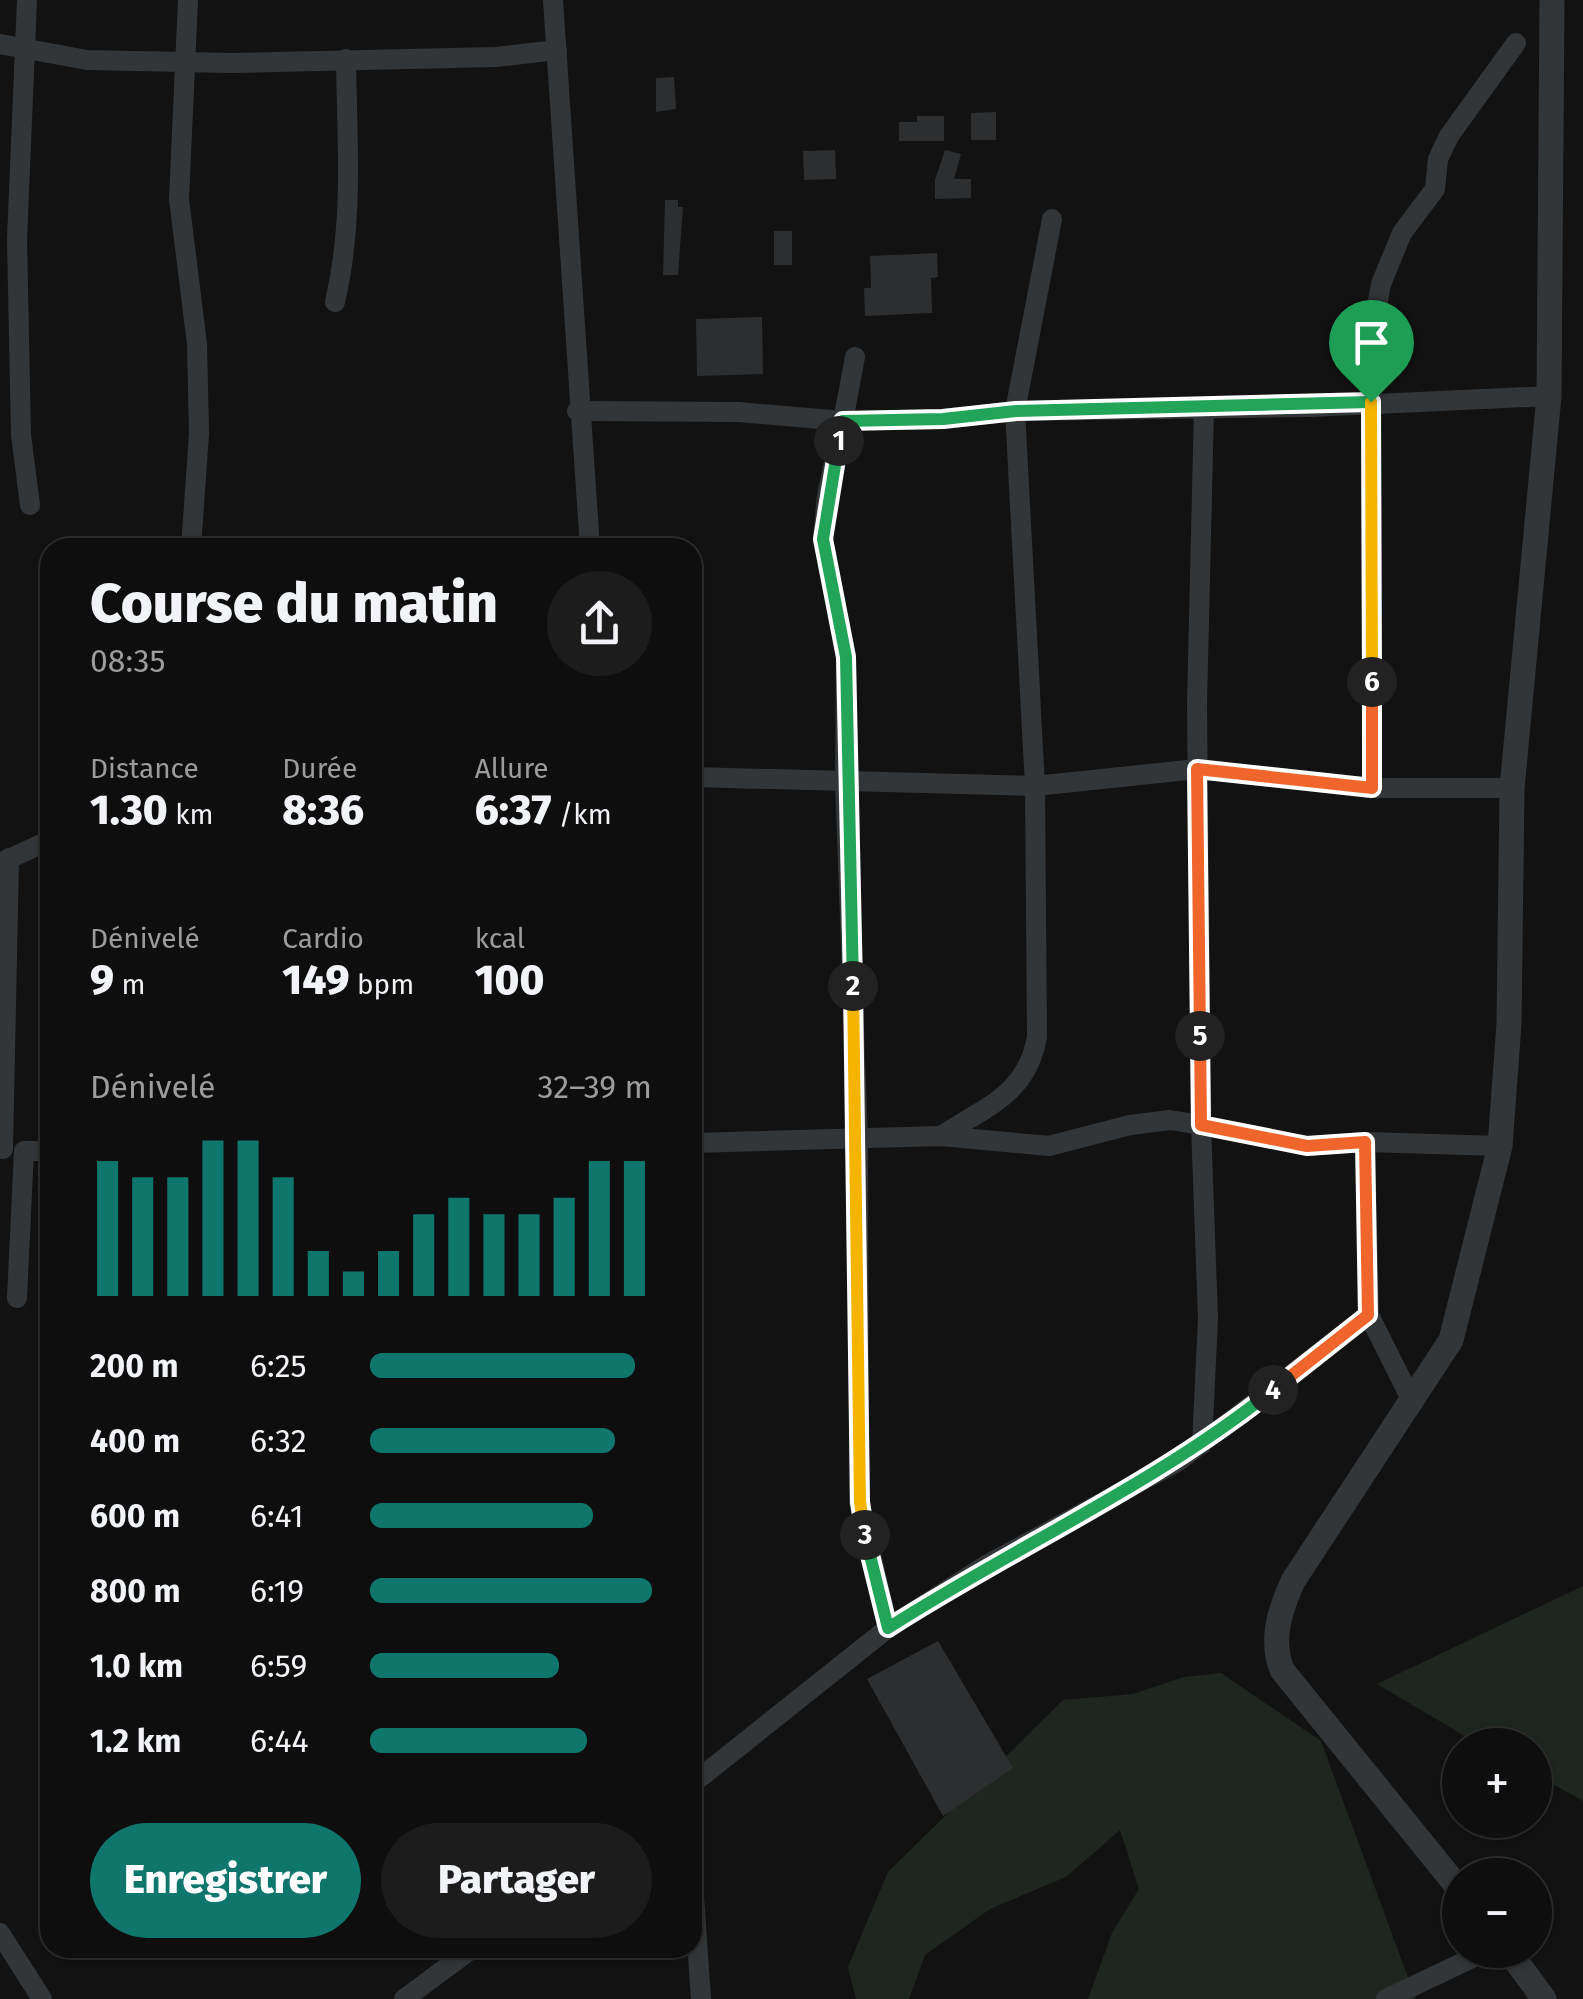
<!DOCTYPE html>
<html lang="fr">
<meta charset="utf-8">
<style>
:root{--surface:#0e0e0e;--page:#1c1c1c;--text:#f1f3f6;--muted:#9b9c9e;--line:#2e2e2e;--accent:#0f766e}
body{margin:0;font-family:"Fira Sans",sans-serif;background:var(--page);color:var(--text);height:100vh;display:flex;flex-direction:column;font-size:38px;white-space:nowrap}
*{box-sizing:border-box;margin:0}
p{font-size:32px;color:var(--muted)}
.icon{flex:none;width:55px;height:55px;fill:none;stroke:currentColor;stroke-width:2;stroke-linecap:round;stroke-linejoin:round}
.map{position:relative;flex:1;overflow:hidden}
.drawer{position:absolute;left:40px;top:538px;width:662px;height:1420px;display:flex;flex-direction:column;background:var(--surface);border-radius:30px;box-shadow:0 2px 8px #0004,0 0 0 2px var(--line)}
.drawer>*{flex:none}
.tools{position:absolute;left:1442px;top:1728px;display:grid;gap:20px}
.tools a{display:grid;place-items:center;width:110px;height:110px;border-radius:50%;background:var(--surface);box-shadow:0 2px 8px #0004,0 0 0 2px var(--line);font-size:50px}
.pin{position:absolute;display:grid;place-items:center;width:85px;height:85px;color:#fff;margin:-102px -42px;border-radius:50% 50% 50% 0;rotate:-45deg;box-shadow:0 0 10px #0007}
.pin .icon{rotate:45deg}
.km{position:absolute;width:50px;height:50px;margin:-25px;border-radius:50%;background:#222;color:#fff;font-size:28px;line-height:50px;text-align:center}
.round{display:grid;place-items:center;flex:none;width:105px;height:105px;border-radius:52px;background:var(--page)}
.summary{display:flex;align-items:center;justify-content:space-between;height:170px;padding:0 50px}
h1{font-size:55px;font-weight:800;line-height:75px}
.stats{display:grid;grid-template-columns:repeat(3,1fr);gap:15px;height:170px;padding:10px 50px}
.stats div{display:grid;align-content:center}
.stats b{font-size:42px;font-weight:800}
.stats small{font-size:28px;font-weight:400}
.stats p{font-size:28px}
.chart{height:280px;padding:20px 50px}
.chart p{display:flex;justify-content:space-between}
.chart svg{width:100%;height:180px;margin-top:10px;stroke:var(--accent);stroke-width:6}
.button{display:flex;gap:20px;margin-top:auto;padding:20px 50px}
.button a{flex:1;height:115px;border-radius:60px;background:var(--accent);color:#fff;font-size:40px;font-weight:800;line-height:115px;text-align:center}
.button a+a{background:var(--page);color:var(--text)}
ul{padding:0 50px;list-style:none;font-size:32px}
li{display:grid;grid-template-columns:160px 120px 1fr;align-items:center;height:75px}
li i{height:25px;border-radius:12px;background:var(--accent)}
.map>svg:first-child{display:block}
.green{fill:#1f261f}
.building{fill:#2d2e2f}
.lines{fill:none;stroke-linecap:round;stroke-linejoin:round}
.minor{stroke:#333638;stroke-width:20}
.tertiary{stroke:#333638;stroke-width:25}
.split-1-casing{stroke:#fff;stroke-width:20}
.split-2-casing{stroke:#fff;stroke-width:20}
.split-3-casing{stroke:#fff;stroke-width:20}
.split-4-casing{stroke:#fff;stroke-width:20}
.split-5-casing{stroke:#fff;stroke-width:20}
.split-6-casing{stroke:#fff;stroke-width:20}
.split-7-casing{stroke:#fff;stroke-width:20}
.split-1{stroke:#22a559;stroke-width:12}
.split-2{stroke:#22a559;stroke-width:12}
.split-3{stroke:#f5b400;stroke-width:12}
.split-4{stroke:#22a559;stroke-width:12}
.split-5{stroke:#f0652b;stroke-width:12}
.split-6{stroke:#f0652b;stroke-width:12}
.split-7{stroke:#f5b400;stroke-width:12}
</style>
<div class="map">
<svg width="1583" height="1999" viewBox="0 0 1583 1999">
<rect width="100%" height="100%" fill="#121213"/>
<!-- green -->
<g class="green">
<polygon points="1583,1586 1583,1801 1535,1774 1535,1745 1480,1745 1377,1684"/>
<polygon points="1221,1673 1321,1741 1416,1999 1088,1999 1112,1933 1139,1889 1120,1830 1066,1877 990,1909 925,1955 909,1999 856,1999 848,1967 888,1872 1063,1700 1133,1694 1184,1677"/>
</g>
<!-- building -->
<g class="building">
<polygon points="674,77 676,109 656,112 656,78"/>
<polygon points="996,112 996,140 971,140 971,113"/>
<polygon points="917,116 944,116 944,141 899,141 899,122 917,122"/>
<polygon points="835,150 836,179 804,180 803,151"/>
<polygon points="945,150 961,154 954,179 971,179 971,198 935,199 935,180"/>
<polygon points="665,200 678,200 678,207 683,207 678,275 663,275"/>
<rect x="774" y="231" width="18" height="34"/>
<polygon points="937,253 938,277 931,278 932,313 865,316 864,288 871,288 870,256"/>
<polygon points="762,317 763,374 697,376 696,319"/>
<polygon points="938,1641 1013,1768 943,1816 867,1679"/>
</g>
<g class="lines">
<!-- minor -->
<g class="minor">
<polyline points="27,0 17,239 21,435 30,505"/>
<polyline points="188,0 179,199 197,344 199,434 191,548"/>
<polyline points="553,0 590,548"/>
<polyline points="0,44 87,60 232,63 496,57 557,50"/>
<path d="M335 302C354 221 347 141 346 59"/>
<polyline points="855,357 843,421 943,419 1015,411 1311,407 1549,396"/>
<polyline points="577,411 739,412 843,421 827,495 823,539 846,657 845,781 858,1140 859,1502 888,1628"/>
<polyline points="692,777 1035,786 1197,769 1372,788 1512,788"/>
<polyline points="1372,788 1371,402 1373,327 1381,284 1402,233 1435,189 1438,159 1449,136 1516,43"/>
<polyline points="0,863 50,840"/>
<path d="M941 1136C987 1106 1027 1094 1037 1037L1035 786 1015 411 1052 219"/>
<polyline points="1365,1142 1369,1315 1413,1403"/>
<polyline points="692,1143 941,1136 1049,1146 1130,1125 1170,1120 1201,1125 1197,704 1204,408"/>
<polyline points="3,1149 9,858"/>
<polyline points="17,1298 24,1151 50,1151"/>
<polyline points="1202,1444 1208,1319 1201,1125 1307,1146 1365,1142 1500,1146"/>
<polyline points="692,1784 888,1628 988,1564 1177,1462 1369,1315"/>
<polyline points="692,1868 701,1999"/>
<polyline points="0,1933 42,1999"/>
<polyline points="404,1999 473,1948"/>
<polyline points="1386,1999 1489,1950"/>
</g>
<!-- tertiary -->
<g class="tertiary">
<path d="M1460 1890 1282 1670C1270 1639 1280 1610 1293 1581L1451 1340 1500 1146 1509 1024 1512 788 1549 396 1552 0"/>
<polyline points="1508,1950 1544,1999"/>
</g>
</g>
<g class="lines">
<defs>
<polyline id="split-1" points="839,441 843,421 943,419 1016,411 1371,402"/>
<polyline id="split-2" points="839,441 823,539 846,657 853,986"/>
<polyline id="split-3" points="853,986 860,1502 865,1535"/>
<path id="split-4" d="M865 1535 888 1628C1016 1546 1154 1485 1273 1390"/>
<polyline id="split-5" points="1200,1036 1201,1125 1307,1146 1365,1142 1368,1315 1273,1390"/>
<polyline id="split-6" points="1200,1036 1197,769 1372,788 1372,682"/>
<polyline id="split-7" points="1371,402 1372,682"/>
</defs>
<!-- split-1 casing -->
<use href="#split-1" class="split-1-casing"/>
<!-- split-2 casing -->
<use href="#split-2" class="split-2-casing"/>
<!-- split-3 casing -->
<use href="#split-3" class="split-3-casing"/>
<!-- split-4 casing -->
<use href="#split-4" class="split-4-casing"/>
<!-- split-5 casing -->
<use href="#split-5" class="split-5-casing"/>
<!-- split-6 casing -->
<use href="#split-6" class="split-6-casing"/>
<!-- split-7 casing -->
<use href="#split-7" class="split-7-casing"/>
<!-- split-1 -->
<use href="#split-1" class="split-1"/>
<!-- split-2 -->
<use href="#split-2" class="split-2"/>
<!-- split-3 -->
<use href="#split-3" class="split-3"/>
<!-- split-4 -->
<use href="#split-4" class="split-4"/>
<!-- split-5 -->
<use href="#split-5" class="split-5"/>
<!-- split-6 -->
<use href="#split-6" class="split-6"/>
<!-- split-7 -->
<use href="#split-7" class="split-7"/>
</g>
</svg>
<div class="tools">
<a>+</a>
<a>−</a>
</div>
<div class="pin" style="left:1371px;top:402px;background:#1e9e55"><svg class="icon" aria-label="arrive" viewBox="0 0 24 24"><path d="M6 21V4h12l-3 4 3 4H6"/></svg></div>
<b class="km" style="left:839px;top:441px">1</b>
<b class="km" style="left:853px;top:986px">2</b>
<b class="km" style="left:865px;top:1535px">3</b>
<b class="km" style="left:1273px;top:1390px">4</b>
<b class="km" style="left:1200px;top:1036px">5</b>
<b class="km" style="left:1372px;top:682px">6</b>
<section class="drawer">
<div class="summary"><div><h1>Course du matin</h1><p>08:35</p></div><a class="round"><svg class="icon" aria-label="share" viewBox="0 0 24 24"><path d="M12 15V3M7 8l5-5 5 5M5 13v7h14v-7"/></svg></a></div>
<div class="stats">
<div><p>Distance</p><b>1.30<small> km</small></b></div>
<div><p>Durée</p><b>8:36</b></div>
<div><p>Allure</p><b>6:37<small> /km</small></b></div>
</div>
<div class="stats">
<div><p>Dénivelé</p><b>9<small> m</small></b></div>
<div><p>Cardio</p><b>149<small> bpm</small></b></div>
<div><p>kcal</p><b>100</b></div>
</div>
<div class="chart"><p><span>Dénivelé</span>32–39 m</p>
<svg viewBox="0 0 160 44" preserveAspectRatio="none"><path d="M5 44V11M15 44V15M25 44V15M35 44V6M45 44V6M55 44V15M65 44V33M75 44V38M85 44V33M95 44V24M105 44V20M115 44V24M125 44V24M135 44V20M145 44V11M155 44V11"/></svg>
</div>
<ul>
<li><b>200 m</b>6:25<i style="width:94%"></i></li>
<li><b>400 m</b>6:32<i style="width:87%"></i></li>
<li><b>600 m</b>6:41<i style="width:79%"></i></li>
<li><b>800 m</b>6:19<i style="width:100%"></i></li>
<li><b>1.0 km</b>6:59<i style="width:67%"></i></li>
<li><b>1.2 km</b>6:44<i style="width:77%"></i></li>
</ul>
<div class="button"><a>Enregistrer</a><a>Partager</a></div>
</section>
</div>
